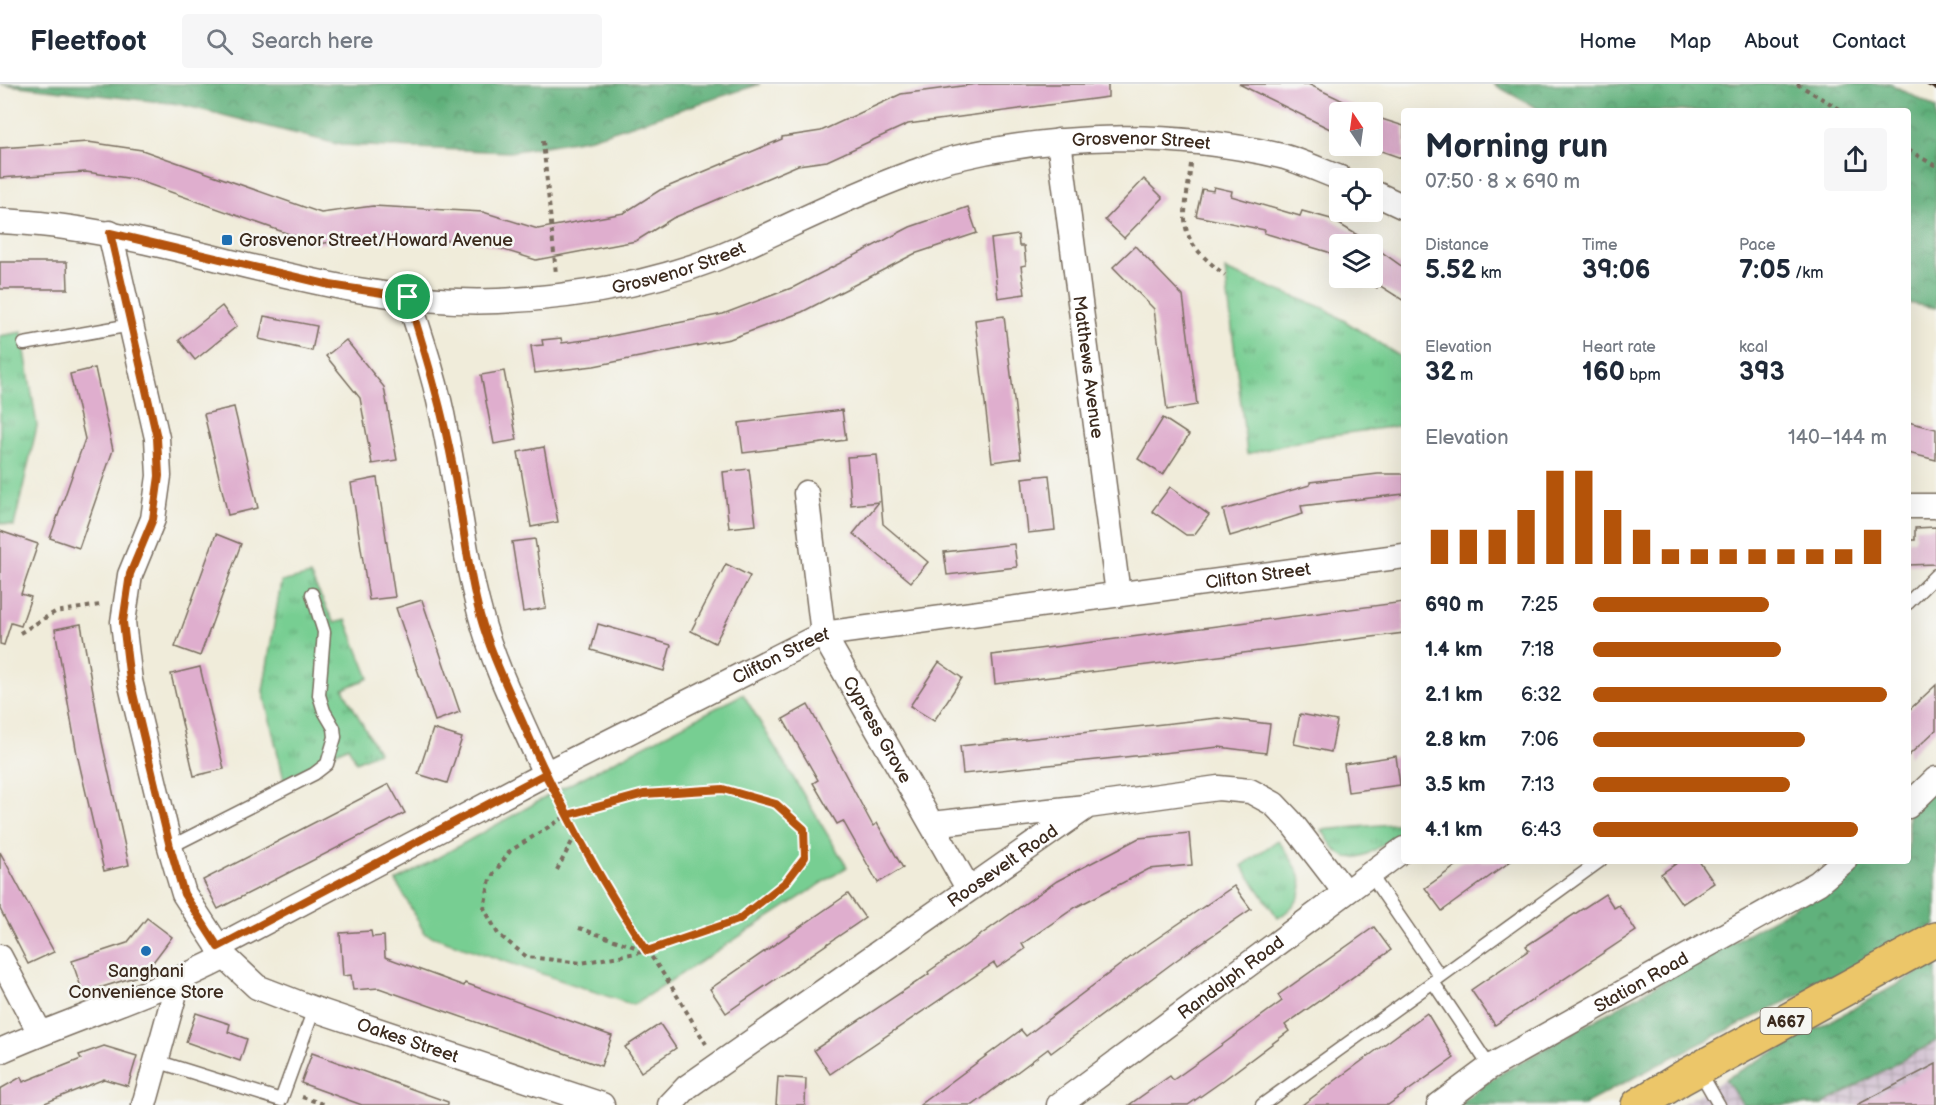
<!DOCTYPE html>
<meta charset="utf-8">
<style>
:root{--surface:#fff;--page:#f6f6f7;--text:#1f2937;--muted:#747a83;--line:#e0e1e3;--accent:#b45309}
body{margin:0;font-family:"Balsamiq Sans",sans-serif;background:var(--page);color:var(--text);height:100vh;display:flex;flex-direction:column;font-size:22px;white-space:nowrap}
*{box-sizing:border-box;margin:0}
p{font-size:20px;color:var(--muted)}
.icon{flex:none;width:33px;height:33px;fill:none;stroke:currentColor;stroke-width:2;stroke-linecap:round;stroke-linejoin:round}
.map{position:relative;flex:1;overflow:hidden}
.panel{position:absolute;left:1401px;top:24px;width:510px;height:756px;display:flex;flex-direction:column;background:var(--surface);border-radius:6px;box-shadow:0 6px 24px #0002}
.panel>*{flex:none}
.needle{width:39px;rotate:347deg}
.tools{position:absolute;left:1329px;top:18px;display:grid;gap:12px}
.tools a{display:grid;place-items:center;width:54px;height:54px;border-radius:6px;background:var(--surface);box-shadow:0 6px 24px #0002;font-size:30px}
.pin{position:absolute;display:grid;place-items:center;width:51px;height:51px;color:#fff;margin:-26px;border:3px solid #fff;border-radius:50%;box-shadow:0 2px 6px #0007}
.round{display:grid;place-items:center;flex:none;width:63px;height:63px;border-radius:6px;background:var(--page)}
.overview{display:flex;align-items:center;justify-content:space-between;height:102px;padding:0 24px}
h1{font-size:33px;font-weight:700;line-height:45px}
.metrics{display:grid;grid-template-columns:repeat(3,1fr);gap:9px;height:102px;padding:6px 24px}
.metrics div{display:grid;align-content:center}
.metrics b{font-size:26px;font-weight:700}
.metrics small{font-size:16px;font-weight:400}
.metrics p{font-size:16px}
.chart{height:168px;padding:12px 24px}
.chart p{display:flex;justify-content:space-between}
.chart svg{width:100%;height:108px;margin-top:6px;stroke:var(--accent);stroke-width:6}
ul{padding:0 24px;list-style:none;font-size:20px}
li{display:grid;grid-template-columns:96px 72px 1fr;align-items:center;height:45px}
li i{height:15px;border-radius:8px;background:var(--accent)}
header{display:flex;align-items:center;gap:36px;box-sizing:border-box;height:84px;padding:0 30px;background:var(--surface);border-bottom:2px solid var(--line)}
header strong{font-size:28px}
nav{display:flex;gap:33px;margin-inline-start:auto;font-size:21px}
.search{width:420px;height:54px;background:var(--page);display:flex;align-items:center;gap:15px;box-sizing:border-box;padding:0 21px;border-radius:6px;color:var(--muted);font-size:22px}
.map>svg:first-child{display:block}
.industrial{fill:url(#industrial-grid)}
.grass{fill:url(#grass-tufts);stroke:#597c58;stroke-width:1.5}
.forest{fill:url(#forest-crowns);stroke:#4e6e4d;stroke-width:1.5}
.green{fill:#77ce92;stroke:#597c58;stroke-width:1.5}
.building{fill:#dfaece}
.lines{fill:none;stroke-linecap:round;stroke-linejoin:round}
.service-casing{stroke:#7a6e60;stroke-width:15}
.minor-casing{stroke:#7a6e60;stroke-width:27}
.primary-casing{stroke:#7a6e60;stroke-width:36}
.path{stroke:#7a6e60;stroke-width:4;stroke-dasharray:4.5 4.5;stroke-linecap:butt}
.service{stroke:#fff;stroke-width:12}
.minor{stroke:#fff;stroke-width:24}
.primary{stroke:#ecc669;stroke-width:33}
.rail{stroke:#3b2a1e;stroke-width:4.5}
.route-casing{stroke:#fff;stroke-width:12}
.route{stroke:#b45309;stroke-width:8}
.poi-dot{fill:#1f6fb2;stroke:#f6f6f2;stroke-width:2}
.labels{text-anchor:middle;stroke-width:5;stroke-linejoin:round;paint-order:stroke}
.shield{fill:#f6f6f2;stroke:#73675e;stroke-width:1.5}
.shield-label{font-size:16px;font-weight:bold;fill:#3b2a1e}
.street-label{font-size:18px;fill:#3b2a1e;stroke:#f6f6f2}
.poi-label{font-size:18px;fill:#3b2a1e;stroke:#f6f6f2;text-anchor:start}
</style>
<header>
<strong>Fleetfoot</strong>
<div class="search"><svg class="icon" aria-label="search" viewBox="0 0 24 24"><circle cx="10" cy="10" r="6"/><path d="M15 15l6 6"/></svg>Search here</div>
<nav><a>Home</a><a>Map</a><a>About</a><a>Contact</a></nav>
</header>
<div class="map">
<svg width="1936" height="1021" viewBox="0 0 1936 1021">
<defs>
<pattern id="industrial-grid" width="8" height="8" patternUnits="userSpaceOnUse" patternTransform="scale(1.5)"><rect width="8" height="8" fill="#cfbdcf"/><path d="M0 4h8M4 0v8" fill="none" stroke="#a99aa7"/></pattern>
<pattern id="grass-tufts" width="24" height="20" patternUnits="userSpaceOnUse" patternTransform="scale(1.5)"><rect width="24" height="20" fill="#77ce92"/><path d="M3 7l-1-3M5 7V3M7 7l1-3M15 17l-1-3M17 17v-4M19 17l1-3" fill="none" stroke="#63a777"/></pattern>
<pattern id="forest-crowns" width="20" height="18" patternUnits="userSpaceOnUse" patternTransform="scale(1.5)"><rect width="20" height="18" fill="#61b17c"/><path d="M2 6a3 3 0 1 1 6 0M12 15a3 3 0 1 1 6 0" fill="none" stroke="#519065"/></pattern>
</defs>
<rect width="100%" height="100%" fill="#f6f6f2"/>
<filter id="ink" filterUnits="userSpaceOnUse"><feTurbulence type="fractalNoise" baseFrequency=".0167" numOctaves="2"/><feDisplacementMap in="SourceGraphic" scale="12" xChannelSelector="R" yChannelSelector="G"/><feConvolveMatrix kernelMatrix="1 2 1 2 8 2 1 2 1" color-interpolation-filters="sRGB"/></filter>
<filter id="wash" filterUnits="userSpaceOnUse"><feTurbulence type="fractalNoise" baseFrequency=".008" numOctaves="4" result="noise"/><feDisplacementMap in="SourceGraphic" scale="24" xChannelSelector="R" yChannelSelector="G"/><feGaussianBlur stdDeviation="1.35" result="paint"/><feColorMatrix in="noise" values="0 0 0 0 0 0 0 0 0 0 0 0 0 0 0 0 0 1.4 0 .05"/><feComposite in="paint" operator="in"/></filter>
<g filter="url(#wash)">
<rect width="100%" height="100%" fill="#f0ecda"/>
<!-- industrial -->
<g class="industrial">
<polygon points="1936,957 1936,1021 1822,1021"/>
<polygon points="1725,995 1743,1021 1679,1021"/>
</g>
<!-- grass -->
<g class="grass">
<polygon points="1225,186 1326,225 1404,275 1404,341 1318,353 1247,370"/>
<polygon points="22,248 37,342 14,442 0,439 0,252"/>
<polygon points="310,491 334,539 346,536 369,594 343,605 378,668 356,678 348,662 284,696 263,607 281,498"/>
<path d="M1404 739V745C1389 755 1359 785 1339 769 1332 764 1327 753 1322 746Z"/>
<path d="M1278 756C1300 788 1318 808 1278 834L1242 782Z"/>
</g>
<!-- forest -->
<g class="forest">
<polygon points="0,0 760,0 591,54 510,68 341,61 179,20"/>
<polygon points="1493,0 1891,0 1936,24 1936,224 1908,219 1908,27 1542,27"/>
<polygon points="1936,704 1936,841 1919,852 1669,975 1583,1021 1457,1021 1495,993 1824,806 1856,777 1908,777 1908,730"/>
<polygon points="1936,879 1936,957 1822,1021 1743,1021 1725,995"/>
</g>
<!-- green -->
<polygon class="green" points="743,610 847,783 633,921 425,850 396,797 555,708"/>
<g id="blocks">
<!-- building -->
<g class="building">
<polygon points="977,0 1108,0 1108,13 908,40 827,77 798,81 707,120 673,134 636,157 536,176 479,158 376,152 317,160 134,95 86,88 0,94 0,64 88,58 142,66 321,129 373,122 483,128 538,145 624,129 660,106 782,55 782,53 821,47 901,10"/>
<polygon points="1239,0 1308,0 1366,28 1340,28 1340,50"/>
<polygon points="1372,32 1404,42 1404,75 1367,62 1372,62"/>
<polygon points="1144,95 1163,114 1124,154 1105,136"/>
<polygon points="1214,103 1232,107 1231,112 1300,132 1302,127 1331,135 1372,160 1340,160 1340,176 1328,168 1264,149 1265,146 1196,132 1202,105 1213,107"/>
<polygon points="968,123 977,149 914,170 802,228 730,255 594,282 535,289 531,262 543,261 542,256 561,254 562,259 601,254 723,230 794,203 910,143"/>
<polygon points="1018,151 1019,162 1024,162 1026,181 1021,182 1025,210 998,214 991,155"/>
<polygon points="1372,161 1404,184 1404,217 1379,201 1377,204 1363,194 1372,194"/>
<polygon points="1135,162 1183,212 1197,321 1167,326 1154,225 1113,183"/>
<polygon points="0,178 67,178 68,205 0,205"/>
<polygon points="222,222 237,242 195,276 179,256"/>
<polygon points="264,232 317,242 312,267 259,255"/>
<polygon points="1004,232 1021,374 992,378 975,236"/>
<polygon points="346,256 384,303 397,376 372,380 360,314 326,272"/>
<polygon points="95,284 113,366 79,464 50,454 85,355 70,290"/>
<polygon points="504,287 517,356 494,360 481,291"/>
<polygon points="234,323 258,424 228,431 204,330"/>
<polygon points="842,326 846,356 743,369 739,339"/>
<polygon points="1163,334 1189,351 1163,391 1138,375"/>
<polygon points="1908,338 1936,345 1936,376 1908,369"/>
<polygon points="544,363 558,438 531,443 518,368"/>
<polygon points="877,371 883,440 928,478 911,498 853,450 879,418 851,421 847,373"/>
<polygon points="749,385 756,441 729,444 723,388"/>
<polygon points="1378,390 1404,390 1404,410 1301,422 1303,430 1230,452 1223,426 1310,401 1310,398"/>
<polygon points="1049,391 1055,446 1028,449 1022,394"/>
<polygon points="377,394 395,513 369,516 351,399"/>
<polygon points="1170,403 1209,431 1194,451 1186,451 1152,427"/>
<polygon points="1936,443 1936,480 1908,481 1908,456 1915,456 1915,444"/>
<polygon points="0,447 38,460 21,510 31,513 21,542 11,539 4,561 0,560"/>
<polygon points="216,450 241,460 200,572 175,563"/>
<polygon points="535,455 546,524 523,528 512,458"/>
<polygon points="1014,460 1017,483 947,491 944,468"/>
<polygon points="726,480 750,492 715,559 691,547"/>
<polygon points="422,516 460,628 435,637 396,524"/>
<polygon points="1404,518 1404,549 995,600 992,571"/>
<polygon points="81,540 102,658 129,781 104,787 77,670 55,545"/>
<polygon points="598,540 671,561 664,587 591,566"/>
<polygon points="939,578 962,594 934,637 910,622"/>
<polygon points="200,583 224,685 194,692 171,590"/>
<polygon points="1936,601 1936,646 1908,672 1908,627"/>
<polygon points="808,621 873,742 877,739 903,784 878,799 843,737 837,740 813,699 818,696 783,635"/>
<polygon points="1300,630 1337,637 1331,668 1294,660"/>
<polygon points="1218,634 1270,640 1266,669 1219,663 963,690 960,662"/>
<polygon points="433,645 462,654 447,699 418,690"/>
<polygon points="1396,672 1400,701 1348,708 1344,680"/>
<polygon points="389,700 405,729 218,825 203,796"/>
<polygon points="1189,749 1192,781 1149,785 1076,823 1022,860 1025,865 997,884 994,879 830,990 814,966 929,890 928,888 1057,797 1139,754"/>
<polygon points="0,768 54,868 28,880 0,825"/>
<polygon points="1463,777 1511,777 1442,827 1425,804"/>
<polygon points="1680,777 1699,777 1714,799 1682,820 1661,790"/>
<polygon points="1234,802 1251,825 1178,875 1051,969 1048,965 973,1021 920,1021 1021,946 1026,952 1140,866"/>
<polygon points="848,810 865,834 726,929 710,905"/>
<polygon points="1605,810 1614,824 1619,821 1636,847 1495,941 1471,906 1529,866 1526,862"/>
<polygon points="147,834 172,853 144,890 83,909 72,877 127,859"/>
<polygon points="1374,843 1391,866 1285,941 1289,947 1221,998 1188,1021 1129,1021 1170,992 1173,996 1204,974 1282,917 1278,911"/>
<polygon points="371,847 372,853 384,852 385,873 464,902 465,899 612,952 601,982 379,904 353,906 351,891 343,892 340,849"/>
<polygon points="196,929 230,940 228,948 247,955 240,977 186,958"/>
<polygon points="1427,929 1454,974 1388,1021 1302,1021"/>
<polygon points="660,940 676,964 641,988 625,963"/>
<polygon points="104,962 137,972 128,1002 104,995 40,1021 0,1021 0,1005 21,993 23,998 81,975 79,971"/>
<polygon points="312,969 448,1018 448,1021 362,1021 301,999"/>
<polygon points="1936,980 1936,1021 1857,1021"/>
<polygon points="778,993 806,995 805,1021 776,1021"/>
</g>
</g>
</g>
<g filter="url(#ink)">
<use href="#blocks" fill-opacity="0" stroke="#7a6e60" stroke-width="1.5"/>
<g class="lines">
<defs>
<g id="service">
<polyline points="24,260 131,241"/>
<polyline points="1908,519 1936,491"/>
<polyline points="170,763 314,690 327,680 335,653 334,644 324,627 319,611 324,548 312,510"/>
<polyline points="1370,790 1440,892"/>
<polyline points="1433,898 1600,777"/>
<polyline points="156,977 281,1016 314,925"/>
<polyline points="1699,986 1719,1021"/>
<polyline points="1262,1021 1433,898 1490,983"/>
</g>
<g id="minor">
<path id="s1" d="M1059 57 1118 510"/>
<polyline points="1372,108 1404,123"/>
<path id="s2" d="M0 137C169 144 328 224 498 217 581 213 665 198 741 164 796 139 849 112 906 91 921 86 936 79 952 75 1059 49 1173 47 1281 72 1301 77 1321 87 1340 94"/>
<path id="s3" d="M110 149 157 354 159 392 153 435 130 491 123 538 130 597 170 763 184 810 225 873 257 903 314 925 602 1021"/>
<path d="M408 213C422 256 437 300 445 345 458 406 463 468 480 529 494 584 522 637 545 690"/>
<path id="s4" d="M806 409 823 550 968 804"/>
<polyline points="1908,422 1936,422"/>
<polyline points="1908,722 1936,695"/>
<polyline points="932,740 1085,723"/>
<path id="s5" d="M218 863 545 690 823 550 1404 472"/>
<polyline points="0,873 40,949"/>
<path d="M0 967C74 934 152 911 225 873"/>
<polyline points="144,1021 178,898"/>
<path id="s6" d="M670 1021 687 1003 1088 722 1218 704 1250 707 1274 720 1291 738 1345 808"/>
<path id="s7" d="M1059 1021 1404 765"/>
<path id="s8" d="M1439 1021 1490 983 1818 799 1844 777"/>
</g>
<polyline id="primary" points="1638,1021 1682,994 1936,855"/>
</defs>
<!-- service casing -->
<use href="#service" class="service-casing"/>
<!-- minor casing -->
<use href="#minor" class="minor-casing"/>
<!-- primary casing -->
<use href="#primary" class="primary-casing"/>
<!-- path -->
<g class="path">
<polyline points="1797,0 1843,27"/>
<polyline points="543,57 556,190"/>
<polyline points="1908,66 1936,82"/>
<path d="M1191 80C1184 140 1173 151 1225 191"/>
<polyline points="20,549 55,528 100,521"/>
<polygon points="723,705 776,720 804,745 805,773 786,798 738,836 647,867 581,879 527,873 498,850 484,824 490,795 510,767 568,731 644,710"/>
<polyline points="556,710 617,822 670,900 706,960"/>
<polyline points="557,786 577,748"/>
<polyline points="579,844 644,866"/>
<polyline points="302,1013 326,1021"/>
</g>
<!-- service -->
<use href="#service" class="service"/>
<!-- minor -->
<use href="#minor" class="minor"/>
<!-- primary -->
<use href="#primary" class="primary"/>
<!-- rail -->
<polyline class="rail" points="1928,0 1936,4"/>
</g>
</g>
<g class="lines" filter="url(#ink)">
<defs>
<path id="route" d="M408 213 330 201 110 149 157 354 159 392 153 435 130 490 123 538 130 597 170 763 184 810 218 863 545 690 568 731 644 710 723 705 776 720 804 745 805 773 786 798 738 836 647 867C597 792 554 711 518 628 504 596 489 564 480 531 467 484 463 436 454 388 443 328 426 271 408 213"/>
</defs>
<!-- route casing -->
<use href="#route" class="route-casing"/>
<!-- route -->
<use href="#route" class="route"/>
</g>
<!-- markers -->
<g class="poi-dot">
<rect x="221" y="150" width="12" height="12" rx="3"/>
<circle cx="146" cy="867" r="6"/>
</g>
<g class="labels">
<!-- shield labels -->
<rect class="shield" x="1760.5" y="924" width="51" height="26" rx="4.5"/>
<g class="shield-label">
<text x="1786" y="943">A667</text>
</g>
<!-- street labels -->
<g class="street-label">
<text dy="6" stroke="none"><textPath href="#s2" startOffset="1176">Grosvenor Street</textPath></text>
<text dy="6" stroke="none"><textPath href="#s2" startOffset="690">Grosvenor Street</textPath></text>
<text dy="6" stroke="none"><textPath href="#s1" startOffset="228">Matthews Avenue</textPath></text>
<text dy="6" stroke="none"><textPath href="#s5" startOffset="1120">Clifton Street</textPath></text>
<text dy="6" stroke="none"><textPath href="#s5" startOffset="634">Clifton Street</textPath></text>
<text dy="6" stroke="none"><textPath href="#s4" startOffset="252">Cypress Grove</textPath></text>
<text dy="6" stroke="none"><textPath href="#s6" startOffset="410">Roosevelt Road</textPath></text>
<text dy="6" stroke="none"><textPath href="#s7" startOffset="214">Randolph Road</textPath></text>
<text dy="6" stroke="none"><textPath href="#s8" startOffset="237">Station Road</textPath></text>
<text dy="6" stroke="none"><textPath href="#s3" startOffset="958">Oakes Street</textPath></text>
</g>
<!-- poi labels -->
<g class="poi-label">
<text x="239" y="162">Grosvenor Street/Howard Avenue</text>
<text x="146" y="893" text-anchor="middle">Sanghani<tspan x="146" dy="21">Convenience Store</tspan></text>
</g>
</g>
</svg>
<div class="tools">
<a><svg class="needle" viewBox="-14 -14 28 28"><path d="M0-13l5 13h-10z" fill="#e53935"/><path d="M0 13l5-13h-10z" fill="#747a83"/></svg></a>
<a><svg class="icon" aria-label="locate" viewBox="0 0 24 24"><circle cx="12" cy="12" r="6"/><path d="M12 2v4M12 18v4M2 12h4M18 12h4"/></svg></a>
<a><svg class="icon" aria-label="layers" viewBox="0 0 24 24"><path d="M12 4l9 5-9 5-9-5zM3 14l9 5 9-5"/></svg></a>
</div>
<div class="pin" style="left:408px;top:213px;background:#1e9e55"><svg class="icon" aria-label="arrive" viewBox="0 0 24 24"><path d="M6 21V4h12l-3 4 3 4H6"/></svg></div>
<section class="panel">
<div class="overview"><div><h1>Morning run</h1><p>07:50 · 8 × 690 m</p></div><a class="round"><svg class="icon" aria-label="share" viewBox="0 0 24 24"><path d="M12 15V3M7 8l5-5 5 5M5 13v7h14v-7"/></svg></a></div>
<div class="metrics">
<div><p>Distance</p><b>5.52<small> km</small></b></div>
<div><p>Time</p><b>39:06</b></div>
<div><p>Pace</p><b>7:05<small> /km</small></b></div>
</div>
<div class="metrics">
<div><p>Elevation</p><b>32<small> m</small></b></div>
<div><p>Heart rate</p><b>160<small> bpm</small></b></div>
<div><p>kcal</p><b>393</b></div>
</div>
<div class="chart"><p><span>Elevation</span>140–144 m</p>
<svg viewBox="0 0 160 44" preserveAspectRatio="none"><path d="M5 44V30M15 44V30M25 44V30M35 44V22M45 44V6M55 44V6M65 44V22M75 44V30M85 44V38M95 44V38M105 44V38M115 44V38M125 44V38M135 44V38M145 44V38M155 44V30"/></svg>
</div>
<ul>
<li><b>690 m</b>7:25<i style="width:60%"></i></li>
<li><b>1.4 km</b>7:18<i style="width:64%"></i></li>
<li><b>2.1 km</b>6:32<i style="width:100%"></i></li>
<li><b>2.8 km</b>7:06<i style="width:72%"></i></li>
<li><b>3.5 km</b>7:13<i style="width:67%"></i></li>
<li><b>4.1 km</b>6:43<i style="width:90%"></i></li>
</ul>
</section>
</div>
